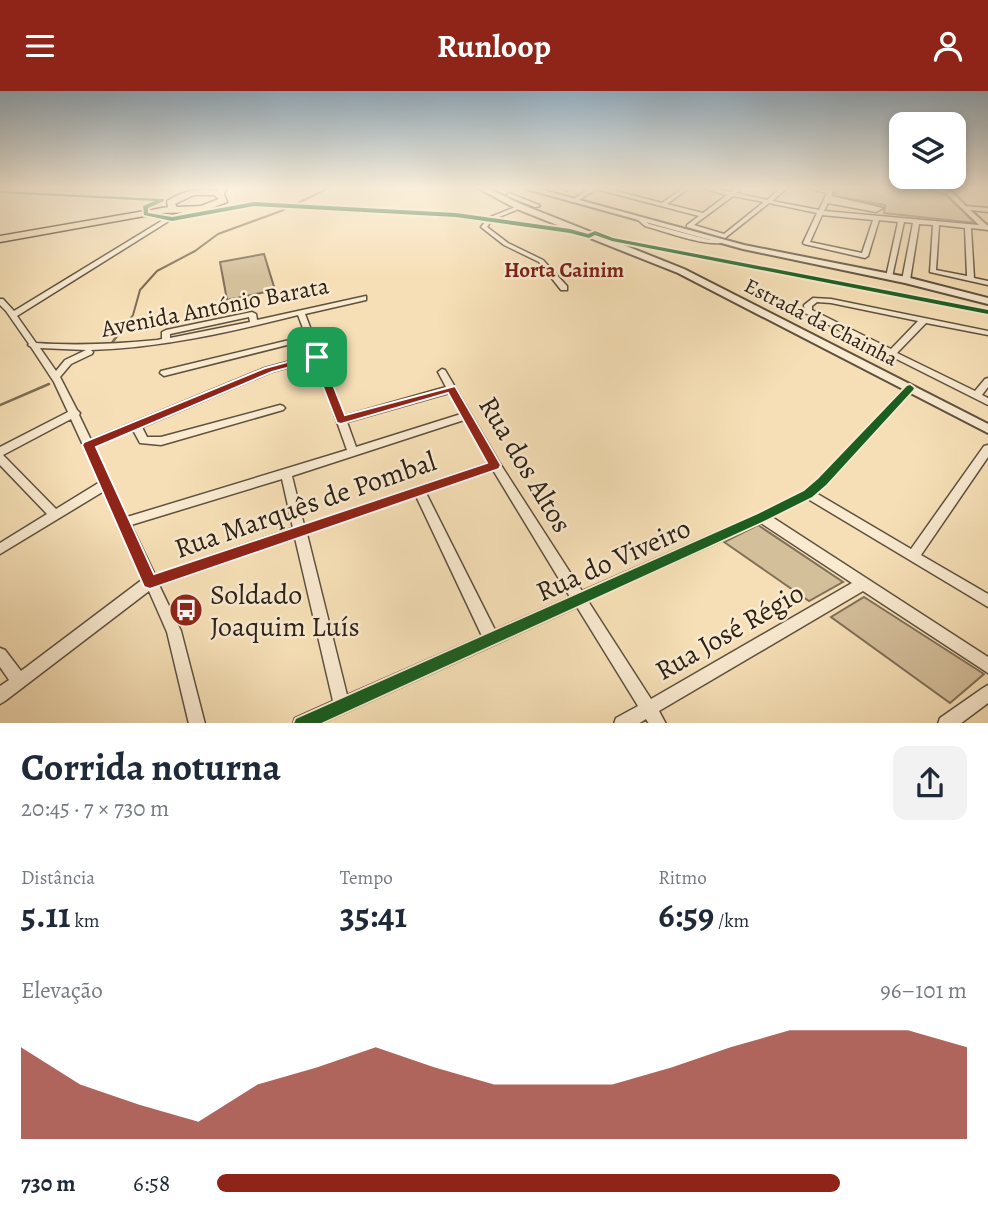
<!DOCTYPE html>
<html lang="pt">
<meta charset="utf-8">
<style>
:root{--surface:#fff;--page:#f2f2f3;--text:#1f2937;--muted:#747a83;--accent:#8f2418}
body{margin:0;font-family:Alegreya,serif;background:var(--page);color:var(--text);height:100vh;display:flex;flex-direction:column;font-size:26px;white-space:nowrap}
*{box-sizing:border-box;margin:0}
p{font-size:23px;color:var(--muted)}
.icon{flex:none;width:38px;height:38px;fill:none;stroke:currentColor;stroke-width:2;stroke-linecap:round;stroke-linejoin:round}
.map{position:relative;height:632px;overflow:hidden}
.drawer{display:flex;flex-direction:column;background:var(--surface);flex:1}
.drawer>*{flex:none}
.controls{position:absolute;left:889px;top:21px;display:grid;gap:14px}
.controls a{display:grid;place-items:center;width:77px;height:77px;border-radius:14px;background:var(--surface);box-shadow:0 4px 10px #0003;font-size:35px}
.pin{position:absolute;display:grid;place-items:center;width:60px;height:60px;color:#fff;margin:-30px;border-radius:14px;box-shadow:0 4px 10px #0006}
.round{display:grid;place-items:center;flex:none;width:74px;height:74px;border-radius:14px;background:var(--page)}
.headline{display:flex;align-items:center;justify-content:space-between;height:119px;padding:0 21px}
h1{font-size:38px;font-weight:700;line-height:52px}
.metrics{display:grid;grid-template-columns:repeat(3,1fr);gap:10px;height:119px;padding:7px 21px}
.metrics div{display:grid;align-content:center}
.metrics b{font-size:35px;font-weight:700}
.metrics small{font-size:19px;font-weight:400}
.metrics p{font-size:19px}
.chart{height:196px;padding:14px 21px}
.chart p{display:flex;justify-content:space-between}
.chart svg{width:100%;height:126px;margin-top:7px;fill:var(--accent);opacity:.7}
ul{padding:0 21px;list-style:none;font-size:23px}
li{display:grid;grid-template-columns:112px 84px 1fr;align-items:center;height:52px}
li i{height:18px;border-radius:9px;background:var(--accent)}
header{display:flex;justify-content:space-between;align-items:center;height:91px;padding:0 21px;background:var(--accent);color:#fff;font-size:32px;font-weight:700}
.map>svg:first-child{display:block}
.green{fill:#d4bf9b;stroke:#807059;stroke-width:2}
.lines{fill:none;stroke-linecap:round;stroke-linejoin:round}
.stream-far1{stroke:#7c6d56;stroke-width:2}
.stream{stroke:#7c6d56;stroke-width:2.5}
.minor-casing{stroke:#5e513f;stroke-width:3}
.tertiary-casing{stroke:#5e513f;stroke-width:4}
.primary-casing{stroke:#2c2217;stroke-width:3}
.minor{fill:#f9ead0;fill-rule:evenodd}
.tertiary{fill:#f9ead0;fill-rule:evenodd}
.primary{fill:#f6dfb6;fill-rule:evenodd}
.cycleway-casing{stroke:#f9ead0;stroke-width:4}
.cycleway{fill:#1b5e20;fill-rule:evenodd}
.route{fill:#8f2418;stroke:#fff;stroke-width:2;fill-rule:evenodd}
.labels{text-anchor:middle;stroke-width:5;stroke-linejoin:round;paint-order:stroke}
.far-neighbourhood-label{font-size:21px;font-weight:bold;fill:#7a1f14;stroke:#f9ead0}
.far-street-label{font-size:21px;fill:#2c2217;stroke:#f9ead0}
.street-label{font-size:24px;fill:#2c2217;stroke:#f9ead0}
.near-street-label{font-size:28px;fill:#2c2217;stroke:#f9ead0}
.near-poi-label{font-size:28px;fill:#2c2217;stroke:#f9ead0;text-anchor:start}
</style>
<header><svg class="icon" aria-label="menu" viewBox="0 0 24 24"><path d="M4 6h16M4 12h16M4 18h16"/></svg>Runloop<svg class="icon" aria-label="person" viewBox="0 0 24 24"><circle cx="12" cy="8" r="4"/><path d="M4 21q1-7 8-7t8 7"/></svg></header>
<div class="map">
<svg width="988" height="633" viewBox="0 0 988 633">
<rect width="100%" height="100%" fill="#f6dfb6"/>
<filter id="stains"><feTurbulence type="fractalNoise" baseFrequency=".00286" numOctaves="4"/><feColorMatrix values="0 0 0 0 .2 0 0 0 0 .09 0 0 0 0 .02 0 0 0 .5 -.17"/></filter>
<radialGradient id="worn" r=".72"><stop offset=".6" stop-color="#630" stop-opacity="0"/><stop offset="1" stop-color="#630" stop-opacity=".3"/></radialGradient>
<!-- green -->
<g class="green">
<polygon points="838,97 922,97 942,100 975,132 884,122 885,114 834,105"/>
<polygon points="264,163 275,199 227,209 220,171"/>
<polygon points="758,434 843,491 809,510 724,451"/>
<polygon points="864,506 984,583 950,612 831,526"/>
</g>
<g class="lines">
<!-- stream-far1 -->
<g class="stream-far1">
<polyline points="952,99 968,116"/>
<polyline points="971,118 988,134"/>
<polyline points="118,244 133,224 140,199 157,180 195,160 218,143 281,120 329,97"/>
</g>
<!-- stream -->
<g class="stream">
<polyline points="112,252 119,242"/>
<polyline points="0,314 49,293"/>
</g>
<defs>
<g id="minor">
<polygon points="563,97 569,97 569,98 566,100"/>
<path d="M590 97H605L662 112 683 97H689L667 113 703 122 727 104 700 97H712L731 101 736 97H742L736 102 767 109 781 97H787L772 110 819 119 827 102 807 97 828 99 829 97H834L831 105 883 117 876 121 828 112 824 120 979 134 947 103 928 97H938L951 101 966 115 988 117V121L970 119 988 135V139L971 137 974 187 988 190V194L930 181 933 134 919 133 910 189 906 191 902 189 913 132 904 131 892 186 889 188 886 186 898 131 879 129 868 165 865 167 804 153 803 152 817 122 769 112 725 147 687 136V134L699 125 596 98 576 111H572V109ZM733 105 764 111 724 143 694 134ZM822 124 873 129 862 162 810 151ZM939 134 965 137 967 185 936 179Z"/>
<polygon points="509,102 539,114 540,115 535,116 507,105 507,103"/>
<polygon points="518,115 523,116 492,129 487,136 508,152 543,169 567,195 567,199 561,199 539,171 504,154 481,136 488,127"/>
<path d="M189 119 194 120 172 128 17 225 36 252C77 255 116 253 157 249L162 248V241L166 239 252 221 256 223 257 229 366 205V209L305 223 344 325 446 296 438 281 442 278 445 279 499 371 582 500 758 423 804 400 818 388 907 295H913L915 297 913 299 826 394 816 402 911 458 984 355 988 354V366L921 464 988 503V516L808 408 772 426 988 566V582L863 500 659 620 666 633H649L646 628 638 633H614L616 627 638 615 577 516 320 633H293L295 627 333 610 295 447 159 494 181 540 205 633H189L167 541 149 500 5 610 0 613V595L9 589 0 576V557L5 559 21 580 143 488 104 400 0 463V452L47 423 0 374V356L68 321 54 291 31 256 28 254 29 253 6 220 0 214V208H3L14 220 168 126ZM298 224 306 245 161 280 160 282 164 285 307 249 313 264 265 277 91 349 79 324 80 322 77 319 60 286 71 273 92 263 93 261 91 259C162 257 230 241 298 224ZM249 226 250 231 170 247V243ZM40 257 86 259 65 269 56 280ZM315 269 347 359 127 426 94 356 133 339 140 352 161 354 283 319 285 317 283 315 280 314 161 346H147L142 336 271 281ZM449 302 461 323 356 356 347 331ZM71 328 100 391 56 418 3 364ZM464 329 489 372 304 434 292 385ZM493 379 570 506 495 539 426 402ZM282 388 293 437 155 484 131 434ZM416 405 482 545 347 604 307 443ZM761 432 852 492 651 608 588 510Z"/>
<path d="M640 126 649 133 710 149H722L725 151C708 157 664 140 645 135L637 128Z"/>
<path d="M813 207 831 208 988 240V244L926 232 897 262 975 300 985 288 988 287V296L982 304 988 307V314L805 222 804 214ZM817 211 831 212 918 230 891 258 812 219V215Z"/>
<polygon points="988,594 988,612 960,633 938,633 940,627 983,597"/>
</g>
<g id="tertiary">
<polygon points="478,97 487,97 523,114 684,178 988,333 988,342 678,182 517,118"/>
<polygon points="523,97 535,97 744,154 906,186 988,207 988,213 905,192 743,158"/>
</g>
<path id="primary" d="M219 97H227L224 103 227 111 202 121 161 122 0 151V145L168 116 167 110C182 100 199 97 217 100ZM194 104H214L219 108 201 115 177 116 175 113Z"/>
</defs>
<!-- minor casing -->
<use href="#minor" class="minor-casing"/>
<!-- tertiary casing -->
<use href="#tertiary" class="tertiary-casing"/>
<!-- primary casing -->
<use href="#primary" class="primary-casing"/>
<!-- minor -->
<use href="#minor" class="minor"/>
<!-- tertiary -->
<use href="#tertiary" class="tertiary"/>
<!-- primary -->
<use href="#primary" class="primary"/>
<defs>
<g id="cycleway">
<polygon points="0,100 162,108 164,108 164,110 148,117 148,122 172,126 254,111 456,122 570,138 588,143 595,140 613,147 988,219 988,223 612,150 595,144 589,147 570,142 456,126 254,115 172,130 144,124 143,115 155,110 0,102"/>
<polygon points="910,294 914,297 913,299 826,394 812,406 766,429 319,633 294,633 296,628 758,423 804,400 818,388 907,295"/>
</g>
</defs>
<!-- cycleway casing -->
<use href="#cycleway" class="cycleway-casing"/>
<!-- cycleway -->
<use href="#cycleway" class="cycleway"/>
</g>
<!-- sky -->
<linearGradient id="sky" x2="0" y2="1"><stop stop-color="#92acbe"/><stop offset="0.52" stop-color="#fbf1de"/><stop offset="1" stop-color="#fbf1de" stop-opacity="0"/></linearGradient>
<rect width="988" height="186" fill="url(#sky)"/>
<!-- route -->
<path class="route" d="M317 263 322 266 345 324 455 295 501 374 499 378 150 498 144 496 82 354 84 351 265 277ZM313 270 337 332 341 333 448 302 487 372 154 483 96 356 272 281Z"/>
<!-- icons -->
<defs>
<symbol id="bus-disc" viewBox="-11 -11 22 22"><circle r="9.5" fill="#8f2418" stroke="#f9ead0"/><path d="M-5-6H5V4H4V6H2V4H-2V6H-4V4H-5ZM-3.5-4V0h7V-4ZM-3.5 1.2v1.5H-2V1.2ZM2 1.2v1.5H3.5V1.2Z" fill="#fff"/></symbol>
</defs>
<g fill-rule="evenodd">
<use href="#bus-disc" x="167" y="500" width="38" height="38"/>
</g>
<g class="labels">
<!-- far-neighbourhood labels -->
<g class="far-neighbourhood-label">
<text x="564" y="186">Horta Cainim</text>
</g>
<!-- far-street labels -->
<g class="far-street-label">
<text transform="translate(821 231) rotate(27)" y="7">Estrada da Chainha</text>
</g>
<!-- street labels -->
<g class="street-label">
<text transform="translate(215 216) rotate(-11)" y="8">Avenida António Barata</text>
</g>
<!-- near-street labels -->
<g class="near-street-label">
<text transform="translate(526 373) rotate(59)" y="10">Rua dos Altos</text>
<text transform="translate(305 413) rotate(-19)" y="10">Rua Marquês de Pombal</text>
<text transform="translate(613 468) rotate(-24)" y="10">Rua do Viveiro</text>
<text transform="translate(729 540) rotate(-30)" y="10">Rua José Régio</text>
</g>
<!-- near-poi labels -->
<g class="near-poi-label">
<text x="210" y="513">Soldado<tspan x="210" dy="32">Joaquim Luís</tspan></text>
</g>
</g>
<rect width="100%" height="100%" filter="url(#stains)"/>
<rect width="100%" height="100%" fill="url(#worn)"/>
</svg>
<div class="controls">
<a><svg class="icon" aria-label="layers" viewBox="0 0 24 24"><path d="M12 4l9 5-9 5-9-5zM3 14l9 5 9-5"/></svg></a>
</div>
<div class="pin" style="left:317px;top:266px;background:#1e9e55"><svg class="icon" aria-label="arrive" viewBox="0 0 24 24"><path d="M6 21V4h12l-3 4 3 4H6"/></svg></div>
</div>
<section class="drawer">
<div class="headline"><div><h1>Corrida noturna</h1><p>20:45 · 7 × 730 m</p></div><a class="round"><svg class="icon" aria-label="share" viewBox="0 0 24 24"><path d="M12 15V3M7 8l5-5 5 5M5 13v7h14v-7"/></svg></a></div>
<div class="metrics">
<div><p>Distância</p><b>5.11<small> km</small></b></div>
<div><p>Tempo</p><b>35:41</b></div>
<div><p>Ritmo</p><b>6:59<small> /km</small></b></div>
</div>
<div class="chart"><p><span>Elevação</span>96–101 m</p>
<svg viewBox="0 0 160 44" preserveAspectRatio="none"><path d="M0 44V12L10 25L20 32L30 38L40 25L50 19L60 12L70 19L80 25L90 25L100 25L110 19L120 12L130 6L140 6L150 6L160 12V44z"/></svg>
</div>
<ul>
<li><b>730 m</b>6:58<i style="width:83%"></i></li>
</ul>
</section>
